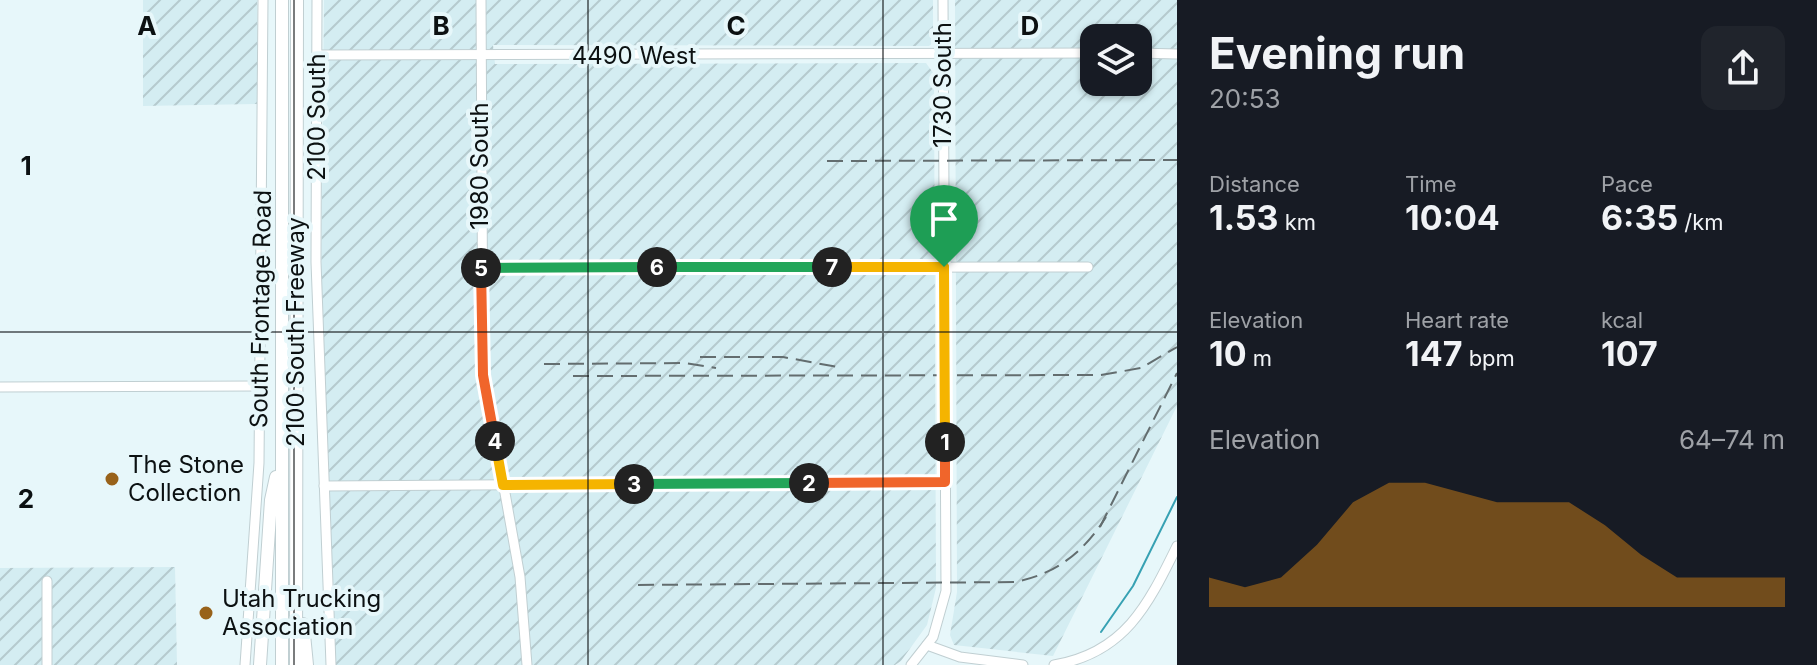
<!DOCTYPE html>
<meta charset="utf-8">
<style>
:root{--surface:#171b24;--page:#20242c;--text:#f1f3f6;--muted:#9ea1a6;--accent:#98621a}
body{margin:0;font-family:Inter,sans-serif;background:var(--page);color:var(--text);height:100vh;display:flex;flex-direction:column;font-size:30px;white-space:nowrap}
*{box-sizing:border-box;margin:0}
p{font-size:26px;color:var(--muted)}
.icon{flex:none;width:44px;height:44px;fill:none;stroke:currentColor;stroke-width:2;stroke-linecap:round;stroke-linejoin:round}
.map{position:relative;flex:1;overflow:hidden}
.panel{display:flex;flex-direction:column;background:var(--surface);width:640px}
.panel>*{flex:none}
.tools{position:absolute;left:1080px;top:24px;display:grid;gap:16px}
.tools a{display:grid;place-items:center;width:72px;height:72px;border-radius:16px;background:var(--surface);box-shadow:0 2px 6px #0004;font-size:40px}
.pin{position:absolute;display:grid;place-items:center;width:68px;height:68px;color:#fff;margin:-82px -34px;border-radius:50% 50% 50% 0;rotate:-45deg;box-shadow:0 0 8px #0007}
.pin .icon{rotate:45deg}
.km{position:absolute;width:40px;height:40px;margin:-20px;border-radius:50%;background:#222;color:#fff;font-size:22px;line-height:40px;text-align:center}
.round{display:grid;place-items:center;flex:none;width:84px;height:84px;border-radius:16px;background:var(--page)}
.summary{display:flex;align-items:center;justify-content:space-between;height:136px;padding:0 32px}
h1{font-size:44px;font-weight:700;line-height:60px}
.figures{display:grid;grid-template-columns:repeat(3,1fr);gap:12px;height:136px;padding:8px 32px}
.figures div{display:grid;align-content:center}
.figures b{font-size:34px;font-weight:700}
.figures small{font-size:22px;font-weight:400}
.figures p{font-size:22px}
.chart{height:224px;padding:16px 32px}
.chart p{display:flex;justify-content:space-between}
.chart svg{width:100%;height:144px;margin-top:8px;fill:var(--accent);opacity:.7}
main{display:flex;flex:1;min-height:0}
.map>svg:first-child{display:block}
.industrial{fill:url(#industrial-furrows);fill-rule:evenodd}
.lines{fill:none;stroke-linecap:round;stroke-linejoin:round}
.stream{stroke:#37a1b3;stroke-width:2}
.minor-casing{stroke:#c0cfd2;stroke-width:11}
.highway-casing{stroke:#c0cfd2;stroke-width:14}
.minor{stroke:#fff;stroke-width:9}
.highway{stroke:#fff;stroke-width:12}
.rail{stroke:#636d6f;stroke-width:2;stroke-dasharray:16 8;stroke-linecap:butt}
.split-1-casing{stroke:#fff;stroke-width:16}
.split-2-casing{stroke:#fff;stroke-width:16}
.split-3-casing{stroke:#fff;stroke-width:16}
.split-4-casing{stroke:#fff;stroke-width:16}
.split-5-casing{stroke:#fff;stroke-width:16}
.split-6-casing{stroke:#fff;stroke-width:16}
.split-7-casing{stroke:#fff;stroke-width:16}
.split-8-casing{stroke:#fff;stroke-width:16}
.split-1{stroke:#f5b400;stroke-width:10}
.split-2{stroke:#f0652b;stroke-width:10}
.split-3{stroke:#22a559;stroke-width:10}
.split-4{stroke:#f5b400;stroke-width:10}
.split-5{stroke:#f0652b;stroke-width:10}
.split-6{stroke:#22a559;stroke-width:10}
.split-7{stroke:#22a559;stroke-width:10}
.split-8{stroke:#f5b400;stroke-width:10}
.grid{fill:none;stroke:#0c1112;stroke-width:2;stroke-opacity:0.55}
.poi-dot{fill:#98621a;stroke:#e7f7fa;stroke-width:3}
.labels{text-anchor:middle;stroke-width:8;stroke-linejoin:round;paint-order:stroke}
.street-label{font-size:24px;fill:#0c1112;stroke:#e7f7fa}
.poi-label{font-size:24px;fill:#0c1112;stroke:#e7f7fa;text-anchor:start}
.grid-label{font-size:26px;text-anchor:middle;font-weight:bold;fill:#0c1112;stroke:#e7f7fa;stroke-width:8;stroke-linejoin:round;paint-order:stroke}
</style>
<main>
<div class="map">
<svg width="1177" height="665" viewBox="0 0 1177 665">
<defs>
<pattern id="industrial-furrows" width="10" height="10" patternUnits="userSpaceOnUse" patternTransform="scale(2)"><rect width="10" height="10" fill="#d4edf2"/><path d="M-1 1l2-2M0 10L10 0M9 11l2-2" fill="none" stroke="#b5cace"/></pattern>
</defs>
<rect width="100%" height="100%" fill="#e7f7fa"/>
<!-- industrial -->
<g class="industrial">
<polygon points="143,0 257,0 257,104 143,106"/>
<polygon points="324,0 933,0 933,43 929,46 493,45 495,64 926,63 934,74 936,588 927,625 901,661 895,665 334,665 321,298"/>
<path d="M955 0H1177V406L1053 656 954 645 950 635 957 592ZM1094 38H1138V82H1094Z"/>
<polygon points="175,567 177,665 0,665 0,568"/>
</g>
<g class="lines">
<!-- stream -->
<polyline class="stream" points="1101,632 1133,586 1177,497"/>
<defs>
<g id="minor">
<polyline points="317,0 316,262 331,665"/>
<polyline points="481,0 483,370 520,577 527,665"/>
<polyline points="1138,53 1177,54"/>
<polyline points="317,55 1094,53"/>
<polyline points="479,268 1088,267"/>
<polyline points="0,387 261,386"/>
<polyline points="324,486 945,482"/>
<polyline points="927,645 960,657 1023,665"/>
<polyline points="47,665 47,581"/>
<polyline points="245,665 259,463 263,0"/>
<polyline points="911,665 933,637 946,591 943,0"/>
<path d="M1054 665C1125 653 1148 605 1177 546"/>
</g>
<g id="highway">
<polyline points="303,624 307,665"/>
<polyline points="260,665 271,500 276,477"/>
<polyline points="282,665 282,0"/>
<polyline points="296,665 297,0"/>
</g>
</defs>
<!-- minor casing -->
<use href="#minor" class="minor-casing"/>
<!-- highway casing -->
<use href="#highway" class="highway-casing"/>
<!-- minor -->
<use href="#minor" class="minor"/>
<!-- highway -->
<use href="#highway" class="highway"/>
<!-- rail -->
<g class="rail">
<polyline points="827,161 1177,160"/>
<polyline points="700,357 783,357 843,368"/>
<polyline points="544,364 685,363 716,368"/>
<polyline points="573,376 1101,375 1141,368 1177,347"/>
<polyline points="1100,527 1177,373"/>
<path d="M638 585 1014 582C1055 575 1084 552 1106 517"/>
</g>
</g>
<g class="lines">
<defs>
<polyline id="split-1" points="944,267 945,442"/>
<polyline id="split-2" points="809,483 945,482 945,442"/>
<polyline id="split-3" points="634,484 809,483"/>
<polyline id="split-4" points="495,441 503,485 634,484"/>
<polyline id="split-5" points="481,268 483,375 495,441"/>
<polyline id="split-6" points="481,268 657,267"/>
<polyline id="split-7" points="657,267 832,267"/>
<polyline id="split-8" points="832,267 944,267"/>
</defs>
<!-- split-1 casing -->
<use href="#split-1" class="split-1-casing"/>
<!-- split-2 casing -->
<use href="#split-2" class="split-2-casing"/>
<!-- split-3 casing -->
<use href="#split-3" class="split-3-casing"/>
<!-- split-4 casing -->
<use href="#split-4" class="split-4-casing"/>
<!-- split-5 casing -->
<use href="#split-5" class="split-5-casing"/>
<!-- split-6 casing -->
<use href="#split-6" class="split-6-casing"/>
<!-- split-7 casing -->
<use href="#split-7" class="split-7-casing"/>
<!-- split-8 casing -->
<use href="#split-8" class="split-8-casing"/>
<!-- split-1 -->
<use href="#split-1" class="split-1"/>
<!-- split-2 -->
<use href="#split-2" class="split-2"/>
<!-- split-3 -->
<use href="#split-3" class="split-3"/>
<!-- split-4 -->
<use href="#split-4" class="split-4"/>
<!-- split-5 -->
<use href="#split-5" class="split-5"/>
<!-- split-6 -->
<use href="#split-6" class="split-6"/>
<!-- split-7 -->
<use href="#split-7" class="split-7"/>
<!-- split-8 -->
<use href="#split-8" class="split-8"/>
</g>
<!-- grid -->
<path class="grid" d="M294 0V665M588 0V665M883 0V665M0 332H1177"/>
<!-- markers -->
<g class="poi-dot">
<circle cx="112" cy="479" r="8"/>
<circle cx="206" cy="613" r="8"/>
</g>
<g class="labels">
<!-- street labels -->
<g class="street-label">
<text x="634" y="64">4490 West</text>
<text transform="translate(943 85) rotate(-90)" y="8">1730 South</text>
<text transform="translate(317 117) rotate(-90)" y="8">2100 South</text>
<text transform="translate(480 166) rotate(-90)" y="8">1980 South</text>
<text transform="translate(261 309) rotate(-89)" y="8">South Frontage Road</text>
<text transform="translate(296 332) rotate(-90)" y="8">2100 South Freeway</text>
</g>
<!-- poi labels -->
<g class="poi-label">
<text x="128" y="473">The Stone<tspan x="128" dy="28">Collection</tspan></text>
<text x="222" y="607">Utah Trucking<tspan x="222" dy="28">Association</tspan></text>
</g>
</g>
<g class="grid-label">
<text x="147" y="35">A</text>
<text x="441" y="35">B</text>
<text x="736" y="35">C</text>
<text x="1030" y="35">D</text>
<text x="26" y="175">1</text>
<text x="26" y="508">2</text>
</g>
</svg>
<div class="tools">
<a><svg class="icon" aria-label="layers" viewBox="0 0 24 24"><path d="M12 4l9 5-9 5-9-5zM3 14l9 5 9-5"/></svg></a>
</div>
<div class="pin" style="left:944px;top:267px;background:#1e9e55"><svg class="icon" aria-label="arrive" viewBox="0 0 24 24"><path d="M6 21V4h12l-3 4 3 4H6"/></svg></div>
<b class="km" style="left:945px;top:442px">1</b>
<b class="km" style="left:809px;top:483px">2</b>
<b class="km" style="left:634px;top:484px">3</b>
<b class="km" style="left:495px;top:441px">4</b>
<b class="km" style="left:481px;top:268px">5</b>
<b class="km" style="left:657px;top:267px">6</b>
<b class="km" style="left:832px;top:267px">7</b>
</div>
<section class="panel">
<div class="summary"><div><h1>Evening run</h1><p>20:53</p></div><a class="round"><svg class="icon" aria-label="share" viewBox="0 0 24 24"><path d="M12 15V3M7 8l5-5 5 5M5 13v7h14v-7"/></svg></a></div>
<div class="figures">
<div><p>Distance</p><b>1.53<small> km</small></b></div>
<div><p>Time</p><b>10:04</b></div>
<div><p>Pace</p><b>6:35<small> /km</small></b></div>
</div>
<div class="figures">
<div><p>Elevation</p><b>10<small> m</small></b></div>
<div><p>Heart rate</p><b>147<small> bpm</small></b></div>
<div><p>kcal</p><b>107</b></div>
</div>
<div class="chart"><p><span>Elevation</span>64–74 m</p>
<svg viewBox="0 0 160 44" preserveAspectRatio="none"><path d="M0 44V35L10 38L20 35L30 25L40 12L50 6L60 6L70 9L80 12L90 12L100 12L110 19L120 28L130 35L140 35L150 35L160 35V44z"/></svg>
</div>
</section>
</main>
